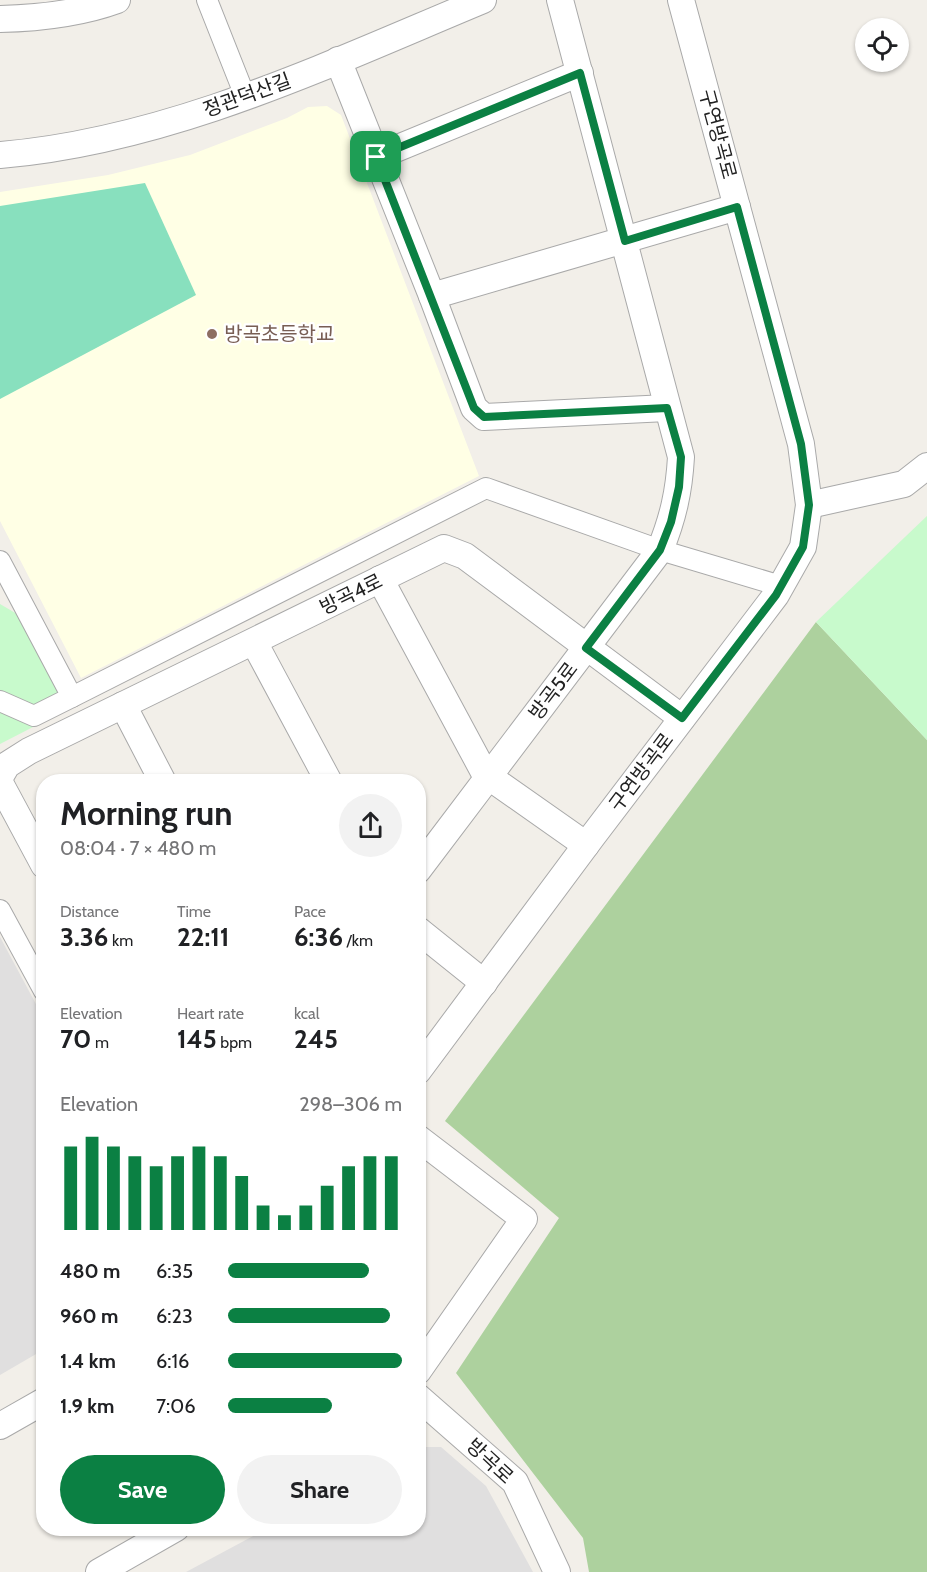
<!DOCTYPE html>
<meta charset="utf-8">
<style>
:root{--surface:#fff;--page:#f2f2f2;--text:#202124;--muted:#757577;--accent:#0b8043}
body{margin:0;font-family:Cabin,"Noto Sans KR",sans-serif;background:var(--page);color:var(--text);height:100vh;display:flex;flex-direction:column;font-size:22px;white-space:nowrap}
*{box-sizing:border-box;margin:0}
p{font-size:20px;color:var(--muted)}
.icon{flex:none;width:33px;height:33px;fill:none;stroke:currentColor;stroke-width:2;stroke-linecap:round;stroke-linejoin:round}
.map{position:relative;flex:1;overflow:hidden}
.details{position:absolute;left:36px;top:774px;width:390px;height:762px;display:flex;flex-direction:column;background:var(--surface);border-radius:24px;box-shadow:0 2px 4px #0004}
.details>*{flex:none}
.controls{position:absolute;left:855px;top:18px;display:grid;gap:12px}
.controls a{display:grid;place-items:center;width:54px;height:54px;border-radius:50%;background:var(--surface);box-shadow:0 2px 4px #0004;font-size:30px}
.pin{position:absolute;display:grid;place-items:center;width:51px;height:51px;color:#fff;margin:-26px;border-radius:12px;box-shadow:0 3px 9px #0006}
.round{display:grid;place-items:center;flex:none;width:63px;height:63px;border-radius:32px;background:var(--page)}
.headline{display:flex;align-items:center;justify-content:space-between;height:102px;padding:0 24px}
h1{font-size:33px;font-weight:700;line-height:45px}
.figures{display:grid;grid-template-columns:repeat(3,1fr);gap:9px;height:102px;padding:6px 24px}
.figures div{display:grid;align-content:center}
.figures b{font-size:26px;font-weight:700}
.figures small{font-size:16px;font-weight:400}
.figures p{font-size:16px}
.chart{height:168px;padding:12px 24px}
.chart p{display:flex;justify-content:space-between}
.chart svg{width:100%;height:108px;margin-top:6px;stroke:var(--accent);stroke-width:6}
.action{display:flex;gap:12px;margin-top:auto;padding:12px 24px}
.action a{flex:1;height:69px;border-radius:36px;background:var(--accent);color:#fff;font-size:24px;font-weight:700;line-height:69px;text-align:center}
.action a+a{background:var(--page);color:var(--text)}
ul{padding:0 24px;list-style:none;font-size:20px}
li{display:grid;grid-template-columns:96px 72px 1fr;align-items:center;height:45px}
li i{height:15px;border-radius:8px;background:var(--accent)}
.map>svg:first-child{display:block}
.residential{fill:#e0dfdf}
.education{fill:#ffffe5}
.forest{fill:#add19e}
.park{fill:#c8facc}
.pitch{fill:#88e0be}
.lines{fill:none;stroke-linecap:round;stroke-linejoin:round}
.pedestrian-casing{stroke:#a9a9a9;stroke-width:22}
.minor-casing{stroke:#a9a9a9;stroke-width:28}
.pedestrian{stroke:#fff;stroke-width:20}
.minor{stroke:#fff;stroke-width:26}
.route-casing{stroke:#fff;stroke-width:12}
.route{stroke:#0b8043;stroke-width:8}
.education-dot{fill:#8d6e63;stroke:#fff;stroke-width:2}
.labels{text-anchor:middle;stroke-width:4.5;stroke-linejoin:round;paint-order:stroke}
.street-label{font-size:20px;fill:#222;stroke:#fff}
.education-label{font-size:20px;fill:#785e54;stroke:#fff;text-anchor:start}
</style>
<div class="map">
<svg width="927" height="1572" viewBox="0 0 927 1572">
<rect width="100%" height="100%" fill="#f2efe9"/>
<!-- residential -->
<g class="residential">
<polygon points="0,937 44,1019 43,1350 0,1375"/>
<polygon points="419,1447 441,1447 486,1486 533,1572 186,1572 266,1529 418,1528"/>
</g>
<!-- education -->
<polygon class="education" points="327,106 341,115 479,476 81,678 0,521 0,192 108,175 190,155 287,118 308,107"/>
<!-- forest -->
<polygon class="forest" points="816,622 927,740 927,1572 589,1572 583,1538 456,1373 559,1218 445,1121"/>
<!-- park -->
<g class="park">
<polygon points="927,516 927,740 816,622"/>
<polygon points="0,604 17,614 68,709 0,744"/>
</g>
<!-- pitch -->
<polygon class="pitch" points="145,183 196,295 0,399 0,206"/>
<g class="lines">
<defs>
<g id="pedestrian">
<polyline points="207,0 245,96"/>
<polyline points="0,561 72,697 34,716 0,701"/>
<polyline points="72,697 486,488 660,550 781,586"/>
<polyline points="0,910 44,991"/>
</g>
<g id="minor">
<path d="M0 19C40 18 79 14 117 0"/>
<polyline points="338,60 432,296 737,207"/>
<path d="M0 155C169 141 329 64 483 0"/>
<polyline points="376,157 580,73"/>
<polyline points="432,296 474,408 484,417 667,408"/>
<polyline points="809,505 904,484 927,466"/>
<polyline points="380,579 485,774 586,845"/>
<polyline points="254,642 329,782"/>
<polyline points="123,705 163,782"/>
<polyline points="0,777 7,765 29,751 444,548 465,556 682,718"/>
<polyline points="0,783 44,865"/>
<path d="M418 870 660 550C673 518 679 492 681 457L560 0"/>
<polyline points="418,930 484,983"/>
<polyline points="418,1071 592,837 776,595 803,547 809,505 801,444 681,0"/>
<polyline points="418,1138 524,1219 418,1371"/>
<polyline points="418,1397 515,1482 557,1572"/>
<polyline points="0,1426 44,1401"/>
<polyline points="99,1572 176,1528"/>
</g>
</defs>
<!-- pedestrian casing -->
<use href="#pedestrian" class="pedestrian-casing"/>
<!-- minor casing -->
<use href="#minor" class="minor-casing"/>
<!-- pedestrian -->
<use href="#pedestrian" class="pedestrian"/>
<!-- minor -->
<use href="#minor" class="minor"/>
</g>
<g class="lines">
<defs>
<polygon id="route" points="580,73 625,241 737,207 801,444 809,505 803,547 776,595 682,718 586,648 660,550 671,522 679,487 681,457 667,408 484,417 474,408 376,157"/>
</defs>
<!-- route casing -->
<use href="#route" class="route-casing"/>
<!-- route -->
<use href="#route" class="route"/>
</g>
<!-- markers -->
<circle class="education-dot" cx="212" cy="334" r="6"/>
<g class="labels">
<!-- street labels -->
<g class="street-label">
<text transform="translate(247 95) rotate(-20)" y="7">정관덕산길</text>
<text transform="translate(718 134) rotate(75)" y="7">구연방곡로</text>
<text transform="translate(351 594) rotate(-26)" y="7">방곡4로</text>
<text transform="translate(553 691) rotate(-53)" y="7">방곡5로</text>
<text transform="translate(641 772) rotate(-53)" y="7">구연방곡로</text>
<text transform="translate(490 1461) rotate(43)" y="7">방곡로</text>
</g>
<!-- education labels -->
<g class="education-label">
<text x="224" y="341">방곡초등학교</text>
</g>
</g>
</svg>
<div class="controls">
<a><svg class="icon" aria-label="locate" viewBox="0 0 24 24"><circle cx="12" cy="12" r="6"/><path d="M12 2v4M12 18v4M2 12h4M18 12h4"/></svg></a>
</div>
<div class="pin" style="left:376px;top:157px;background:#1e9e55"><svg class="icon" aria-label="arrive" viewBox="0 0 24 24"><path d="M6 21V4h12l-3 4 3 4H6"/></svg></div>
<section class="details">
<div class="headline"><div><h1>Morning run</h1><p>08:04 · 7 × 480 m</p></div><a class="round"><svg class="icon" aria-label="share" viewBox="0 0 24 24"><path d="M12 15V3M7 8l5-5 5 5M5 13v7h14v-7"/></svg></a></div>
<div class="figures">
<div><p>Distance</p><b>3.36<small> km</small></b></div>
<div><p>Time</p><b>22:11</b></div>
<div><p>Pace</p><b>6:36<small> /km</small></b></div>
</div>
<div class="figures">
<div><p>Elevation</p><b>70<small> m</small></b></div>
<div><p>Heart rate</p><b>145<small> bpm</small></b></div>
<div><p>kcal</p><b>245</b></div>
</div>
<div class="chart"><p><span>Elevation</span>298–306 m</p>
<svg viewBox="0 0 160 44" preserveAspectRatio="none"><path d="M5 44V10M15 44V6M25 44V10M35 44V14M45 44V18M55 44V14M65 44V10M75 44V14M85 44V22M95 44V34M105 44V38M115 44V34M125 44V26M135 44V18M145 44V14M155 44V14"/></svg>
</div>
<ul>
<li><b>480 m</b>6:35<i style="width:81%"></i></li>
<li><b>960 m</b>6:23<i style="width:93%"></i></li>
<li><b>1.4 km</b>6:16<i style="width:100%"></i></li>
<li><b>1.9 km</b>7:06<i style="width:60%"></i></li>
</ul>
<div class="action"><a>Save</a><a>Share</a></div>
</section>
</div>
